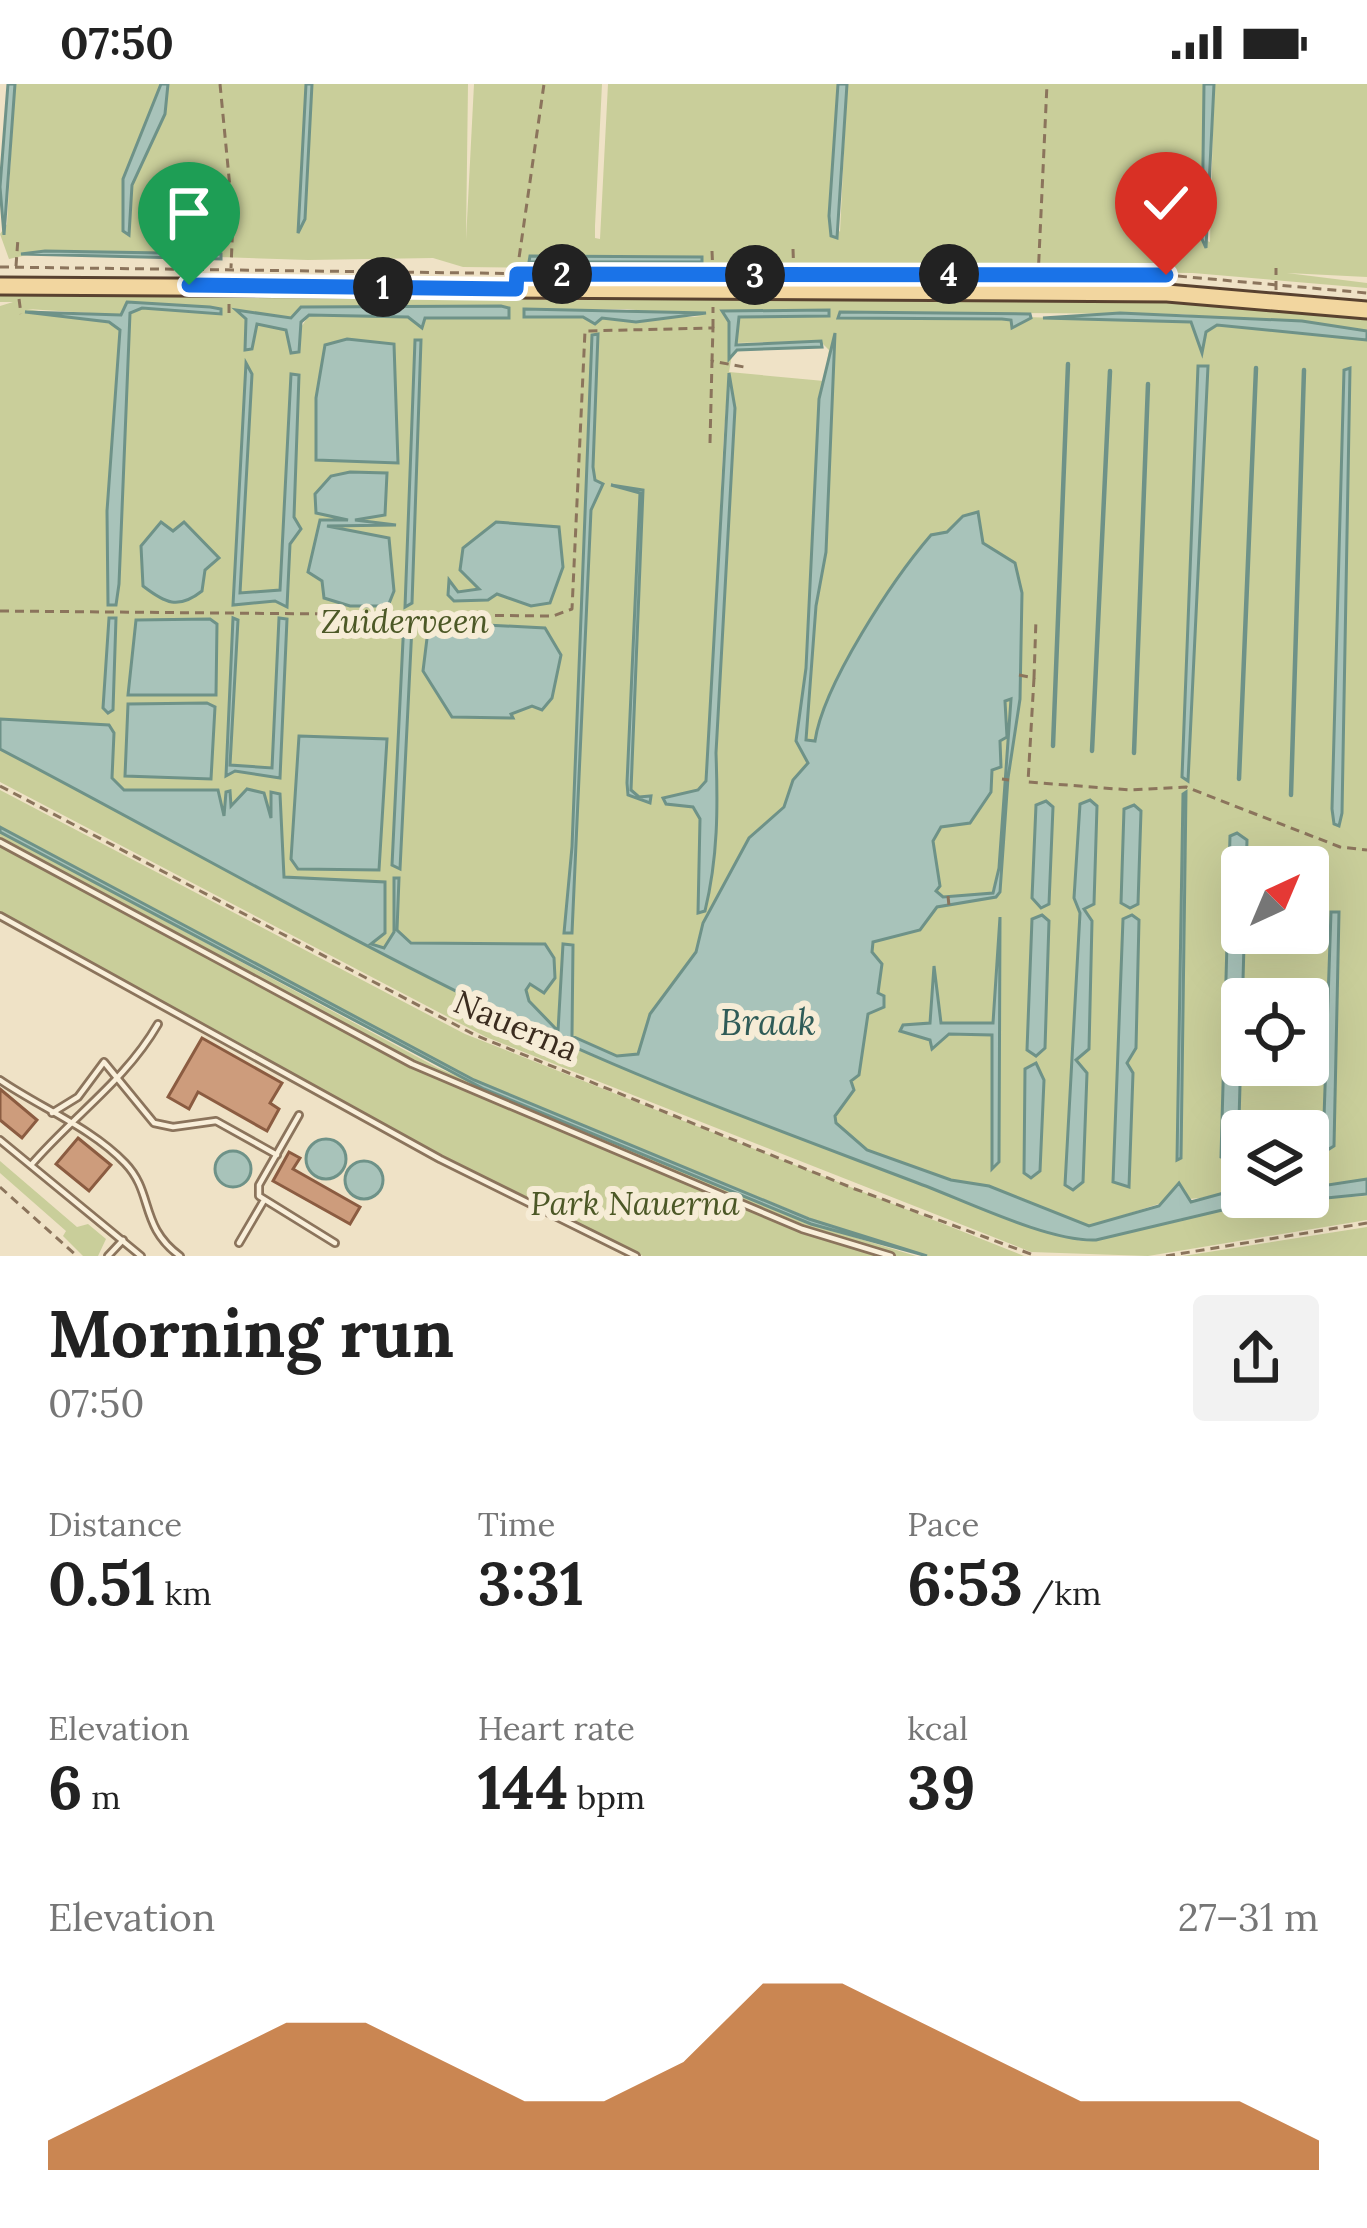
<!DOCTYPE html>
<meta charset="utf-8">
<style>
:root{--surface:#fff;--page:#f2f2f2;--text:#222;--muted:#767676;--accent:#b45309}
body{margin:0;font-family:Lora,serif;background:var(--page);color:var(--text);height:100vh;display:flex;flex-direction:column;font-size:45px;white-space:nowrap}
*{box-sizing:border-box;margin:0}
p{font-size:39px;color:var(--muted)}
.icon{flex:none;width:66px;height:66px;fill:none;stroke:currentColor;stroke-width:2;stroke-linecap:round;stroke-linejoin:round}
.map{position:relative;height:1172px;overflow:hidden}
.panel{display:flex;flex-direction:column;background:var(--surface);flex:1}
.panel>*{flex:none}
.needle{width:78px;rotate:44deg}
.buttons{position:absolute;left:1221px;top:762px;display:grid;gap:24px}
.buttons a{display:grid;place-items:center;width:108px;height:108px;border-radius:12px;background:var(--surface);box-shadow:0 12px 48px #0002;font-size:60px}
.pin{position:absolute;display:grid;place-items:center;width:102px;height:102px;color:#fff;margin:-123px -51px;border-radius:50% 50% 50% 0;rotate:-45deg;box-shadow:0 0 12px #0007}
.pin .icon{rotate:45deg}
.km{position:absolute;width:60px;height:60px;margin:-30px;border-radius:50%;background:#222;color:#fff;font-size:33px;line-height:60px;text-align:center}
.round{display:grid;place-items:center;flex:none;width:126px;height:126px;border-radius:12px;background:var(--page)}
.headline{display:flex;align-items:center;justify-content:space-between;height:204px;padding:0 48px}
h1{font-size:66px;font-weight:700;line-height:90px}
.stats{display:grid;grid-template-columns:repeat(3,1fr);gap:18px;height:204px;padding:12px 48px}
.stats div{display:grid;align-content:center}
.stats b{font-size:60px;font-weight:700}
.stats small{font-size:33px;font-weight:400}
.stats p{font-size:33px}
.chart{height:336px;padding:24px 48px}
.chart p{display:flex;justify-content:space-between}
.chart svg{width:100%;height:216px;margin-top:12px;fill:var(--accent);opacity:.7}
.status{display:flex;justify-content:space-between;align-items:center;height:84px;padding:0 60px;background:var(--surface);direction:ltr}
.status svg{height:33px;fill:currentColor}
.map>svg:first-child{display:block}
.green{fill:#c9ce9a;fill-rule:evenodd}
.water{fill:#a8c3ba;stroke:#6e9288;stroke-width:3;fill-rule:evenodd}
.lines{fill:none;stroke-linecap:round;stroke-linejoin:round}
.stream{stroke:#6e9288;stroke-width:4.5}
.building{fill:#cd9c7c;stroke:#8b5c41;stroke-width:3}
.service-casing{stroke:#8b745c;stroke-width:10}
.primary-casing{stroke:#594230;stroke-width:21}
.path{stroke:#8b745c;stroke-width:3;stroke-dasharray:9 6;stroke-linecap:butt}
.service{stroke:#f9efda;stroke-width:4.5}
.primary{stroke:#f2d69f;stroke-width:15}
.route-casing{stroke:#fff;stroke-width:24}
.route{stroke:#1a73e8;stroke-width:15}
.labels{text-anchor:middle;stroke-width:12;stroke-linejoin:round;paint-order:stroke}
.park-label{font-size:33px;font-style:italic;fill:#4c5826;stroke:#f6ecd6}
.street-label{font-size:33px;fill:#3b2c1f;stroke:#f6ecd6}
.water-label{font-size:36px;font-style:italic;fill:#2f5b57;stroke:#f6ecd6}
</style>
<div class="status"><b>07:50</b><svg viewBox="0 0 49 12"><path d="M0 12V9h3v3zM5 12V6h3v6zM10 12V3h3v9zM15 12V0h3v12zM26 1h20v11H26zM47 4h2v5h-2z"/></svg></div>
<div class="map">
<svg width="1367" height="1172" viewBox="0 0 1367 1172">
<rect width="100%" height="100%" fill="#efe2c6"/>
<!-- green -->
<g class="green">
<path d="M15 0H161L123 95V147L128 150 132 101 164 30 168 0H306L299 148 305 135 312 0H468L466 156 474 0H602L595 142V154L600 155 608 0H838L829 132 840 148 847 0H1204L1202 155 1210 158 1214 0H1367V193L1287 189 1367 199V204L1193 189 463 183 433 174 308 176 45 167 9 175 0 150 7 140ZM531 172 701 173 702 177 530 178Z"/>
<path d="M0 208 1152 218 1367 234V247L1181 230 841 228 839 233 1002 235 1012 236V243L1026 233 1235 240 1367 256V1095L1308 1104V1047H1242V1110L1168 1117 1089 1142 989 1102 951 1096 867 1066 836 1040 820 1061 1080 1157 1237 1120 1367 1112V1136L1148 1172 1031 1168 486 953 0 698V222L13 218H0ZM128 218 220 225H133L125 242 27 225 121 231ZM501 222 408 233 309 231 300 245 272 242 244 229 291 234 301 223ZM627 225 702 233H525L524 226ZM820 257 829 266 824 297 729 288 734 259ZM729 290 735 324 716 669C718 724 722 776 699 828 699 765 706 701 711 638 720 522 717 406 729 290ZM1018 598 1020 615 1008 694 1000 808 991 811 999 784 1011 615ZM1242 783H1308V849H1242ZM1242 915H1308V981H1242Z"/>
<polygon points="0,706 465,950 1024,1172 927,1172 822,1139 474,996 0,743"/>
<polygon points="0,748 438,984 811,1140 916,1172 643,1172 390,1045 0,828"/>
<polygon points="0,1077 77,1143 88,1140 106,1155 98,1172 83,1172 63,1152 66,1147 0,1089"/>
<polygon points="1367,1143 1367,1172 1183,1172"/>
</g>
<!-- water -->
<g class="water">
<polygon points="8,0 15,0 4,151 0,103"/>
<polygon points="161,0 168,0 165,30 132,101 129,151 123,147 123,95"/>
<polygon points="306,0 312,0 305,135 298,149"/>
<polygon points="838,0 847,0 837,154 831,152 829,132"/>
<polygon points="1204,0 1214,0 1206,164 1202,155"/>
<polygon points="45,167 221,170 221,175 21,170"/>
<polygon points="530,172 702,173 702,178 529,178"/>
<polygon points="127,218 210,223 221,225 221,230 142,224 130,229 119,500 116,521 108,521 107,427 120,246 109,238 25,228 121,231"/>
<polygon points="301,223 501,222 509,224 509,234 425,234 422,244 408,233 309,231 301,238 299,268 291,269 286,246 257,240 252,265 245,266 246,235 236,226 291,234"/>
<polygon points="524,225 706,229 636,238 602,234 595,240 583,233 524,233"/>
<polygon points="829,226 829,232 739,233 736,261 821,257 822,263 737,266 729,275 729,238 722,227"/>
<polygon points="840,228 1030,230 1031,234 1012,244 1011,236 1002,235 838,234"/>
<polygon points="1120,229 1302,237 1367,247 1367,256 1217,241 1206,248 1202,269 1191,238 1043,234"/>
<path d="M835 249 826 468 816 522 806 656 815 657C823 601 893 495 931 451L947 448 963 432 978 428 983 459 1015 479 1022 509 1020 615 1008 694 1000 808 996 813 937 823 920 846 873 858 872 868 882 880 878 909 884 912V923L868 930 859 991 851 997 854 1006 835 1032 836 1039 867 1066 951 1096 989 1102 1089 1142 1159 1122 1179 1099 1191 1118 1242 1104V1113H1308V1104L1367 1095V1110L1235 1123 1096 1156C1048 1158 962 1115 915 1098 778 1046 640 996 509 933 336 850 170 754 0 665V635L109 641 114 649 112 694 124 706H218L224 732 226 708 230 707 231 722 247 705 264 709 271 734V708L280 710 284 793 385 798V849L371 860 384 864 394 848V794H399L397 846 411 859 545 860 554 874 555 894 544 909 530 900 526 906 529 917 558 947 563 860 573 861 572 952 617 972 638 970 650 930 696 868 703 839 749 754 784 723 793 696 808 679 796 657 806 584 819 315ZM1011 615 999 784 993 809 943 813 936 807 940 802 933 757 941 743 970 739 991 708 992 686 1001 683 1000 657 1007 653 1005 617Z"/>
<polygon points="598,250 593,383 595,396 603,400 591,426 572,849 564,849 572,763 592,251"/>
<polygon points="347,255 394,260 398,379 316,376 316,314 325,261"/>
<polygon points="415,256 421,256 412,519 405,523"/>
<polygon points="246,279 252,290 240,509 280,506 291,290 299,291 294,433 301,445 290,460 287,523 275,517 233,521"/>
<polygon points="1198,282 1208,282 1188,697 1182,693"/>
<polygon points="1350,284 1342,729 1339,742 1334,740 1332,725 1344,286"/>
<path d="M729 289 735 324 716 669C718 724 718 773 705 827L698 829 700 735 693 723 666 720 663 714 698 706 706 697Z"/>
<polygon points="350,388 387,389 385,431 355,436 396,441 327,442 389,454 394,507 388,522 350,522 324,514 322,497 308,488 320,436 348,436 316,429 315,410 331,392"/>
<polygon points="611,401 643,406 631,706 639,713 651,712 650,719 628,711 627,699 640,409"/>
<path d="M161 438 173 447 184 438 219 474 205 486 202 507C178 526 165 519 143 502L141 462Z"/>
<polygon points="496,438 559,443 563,483 550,519 531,522 497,510 488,516 454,517 448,511 449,496 458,508 479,505 460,486 463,464"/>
<polygon points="109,534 116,534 113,626 108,629 103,624"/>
<polygon points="233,534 238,536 230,681 272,684 279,534 287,535 280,694 235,687 226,692"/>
<polygon points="210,535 217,540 216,611 128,611 136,536"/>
<polygon points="404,536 412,542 400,785 392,781"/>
<polygon points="429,538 545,544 561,571 552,614 542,626 532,622 511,630 513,634 452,633 423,587"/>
<polygon points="207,619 215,623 211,695 125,692 128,620"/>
<polygon points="299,652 387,655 379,786 298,785 291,775"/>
<polygon points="1186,708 1181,1074 1177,1076 1183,710"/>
<polygon points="1090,716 1097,722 1094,820 1084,825 1092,837 1089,965 1076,976 1087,989 1083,1098 1073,1106 1065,1101 1080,829 1074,814 1080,720"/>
<polygon points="1046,717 1053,723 1049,820 1041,824 1032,814 1036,721"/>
<polygon points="1134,721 1141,727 1138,820 1130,824 1121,819 1124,725"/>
<polygon points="0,743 474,996 809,1135 927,1172 811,1140 484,1005 0,748"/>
<polygon points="1237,749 1247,756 1238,1071 1230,1077 1221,1073 1230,752"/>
<polygon points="1331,828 1339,828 1334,1062 1329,1065 1323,1063"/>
<polygon points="1042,831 1049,837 1045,964 1036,972 1027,966 1032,835"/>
<polygon points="1132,831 1139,836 1136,964 1127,979 1133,989 1129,1103 1113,1098 1123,835"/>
<polygon points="1000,833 999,1078 992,1085 992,951 949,950 932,965 930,956 900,947 903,941 930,939 934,882 941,939 993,939"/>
<polygon points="1036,979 1044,996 1040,1087 1031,1094 1024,1089 1025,985"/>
<circle cx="326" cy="1075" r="20"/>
<circle cx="233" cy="1085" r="18"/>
<circle cx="364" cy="1096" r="19"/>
</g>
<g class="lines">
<!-- stream -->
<g class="stream">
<polyline points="1053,662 1068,280"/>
<polyline points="1092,667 1110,287"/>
<polyline points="1134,669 1148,300"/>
<polyline points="1239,695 1256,284"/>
<polyline points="1291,711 1304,286"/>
</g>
</g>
<!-- building -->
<g class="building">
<polygon points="202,954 282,999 270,1019 279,1025 267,1047 198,1008 189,1025 168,1013"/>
<polygon points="0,1005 37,1036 22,1054 0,1036"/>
<polygon points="78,1054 111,1081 89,1107 56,1080"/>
<polygon points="289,1068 300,1074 293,1085 360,1123 350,1140 273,1097"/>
</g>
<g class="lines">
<defs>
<g id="service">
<polyline points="0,758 412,980 802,1145 891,1172"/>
<polyline points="0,832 440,1075 636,1172"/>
<path d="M0 996C39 1023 92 1044 125 1079 154 1109 139 1142 180 1172"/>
<polyline points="52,1029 78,1013 104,978 154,1039 173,1043 216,1037 277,1071"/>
<polyline points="299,1031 259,1101 259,1112 335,1159"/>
<polyline points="0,1056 141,1172"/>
<path d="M31 1081C74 1031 125 997 158 940"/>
<polyline points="239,1159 263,1118"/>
<polyline points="108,1172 123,1156"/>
</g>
<polyline id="primary" points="0,202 1167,209 1367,226"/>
</defs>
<!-- service casing -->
<use href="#service" class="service-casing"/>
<!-- primary casing -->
<use href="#primary" class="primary-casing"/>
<!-- path -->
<g class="path">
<polyline points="220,0 233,135 231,184"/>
<polyline points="949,160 949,188"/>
<polyline points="793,165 794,193"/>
<polyline points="712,167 713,190"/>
<polyline points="16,182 18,154"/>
<polyline points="0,183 628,191"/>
<polyline points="517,188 544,0"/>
<polyline points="800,192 1024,193"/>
<polyline points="1058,193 1166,191 1367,209"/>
<polyline points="1038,194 1047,0"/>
<polyline points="1276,206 1276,184"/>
<polyline points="19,215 21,230"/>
<polyline points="229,229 229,217"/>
<polyline points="713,244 713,223"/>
<polyline points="710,359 712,277 744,283"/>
<polyline points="0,527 553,532 572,525 585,247 713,244 712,277"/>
<polyline points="1019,591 1034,594 1036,535"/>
<polyline points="1034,594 1028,698 1130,706 1186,703 1340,763 1367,766"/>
<polyline points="1002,695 1009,696"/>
<polyline points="0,702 475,951 855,1105 1036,1172"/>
<polyline points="948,812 949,822"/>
<polyline points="0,1103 77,1172"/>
<polyline points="1166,1172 1367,1139"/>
</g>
<!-- service -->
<use href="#service" class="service"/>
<!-- primary -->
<use href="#primary" class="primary"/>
</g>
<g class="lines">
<defs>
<polyline id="route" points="189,201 516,205 517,190 1166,191"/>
</defs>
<!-- route casing -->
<use href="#route" class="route-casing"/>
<!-- route -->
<use href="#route" class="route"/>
</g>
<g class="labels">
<!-- park labels -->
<g class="park-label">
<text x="405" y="549">Zuiderveen</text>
<text x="635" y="1131">Park Nauerna</text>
</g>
<!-- street labels -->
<g class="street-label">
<text transform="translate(516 941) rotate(23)" y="12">Nauerna</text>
</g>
<!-- water labels -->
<g class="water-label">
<text x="768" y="951">Braak</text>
</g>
</g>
</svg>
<div class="buttons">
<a><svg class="needle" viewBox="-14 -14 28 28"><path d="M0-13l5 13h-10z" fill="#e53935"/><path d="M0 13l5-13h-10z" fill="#767676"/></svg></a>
<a><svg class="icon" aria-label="locate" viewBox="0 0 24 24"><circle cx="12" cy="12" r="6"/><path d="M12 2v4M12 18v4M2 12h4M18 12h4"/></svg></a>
<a><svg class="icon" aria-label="layers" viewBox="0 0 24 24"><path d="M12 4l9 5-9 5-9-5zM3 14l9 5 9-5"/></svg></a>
</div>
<div class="pin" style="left:189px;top:201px;background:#1e9e55"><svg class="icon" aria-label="arrive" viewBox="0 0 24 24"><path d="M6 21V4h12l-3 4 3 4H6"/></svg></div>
<div class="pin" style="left:1166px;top:191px;background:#d93025"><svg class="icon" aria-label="check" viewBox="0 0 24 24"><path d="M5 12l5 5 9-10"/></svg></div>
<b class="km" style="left:383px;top:203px">1</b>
<b class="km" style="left:562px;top:190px">2</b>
<b class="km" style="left:755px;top:191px">3</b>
<b class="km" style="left:949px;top:190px">4</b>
</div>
<section class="panel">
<div class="headline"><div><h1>Morning run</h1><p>07:50</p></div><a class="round"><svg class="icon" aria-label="share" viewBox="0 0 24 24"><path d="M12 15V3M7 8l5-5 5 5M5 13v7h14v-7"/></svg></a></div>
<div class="stats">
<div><p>Distance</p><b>0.51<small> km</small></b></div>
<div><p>Time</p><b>3:31</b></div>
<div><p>Pace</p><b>6:53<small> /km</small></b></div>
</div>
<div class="stats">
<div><p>Elevation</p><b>6<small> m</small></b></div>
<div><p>Heart rate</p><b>144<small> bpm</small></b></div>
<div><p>kcal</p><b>39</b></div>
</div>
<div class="chart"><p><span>Elevation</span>27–31 m</p>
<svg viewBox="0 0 160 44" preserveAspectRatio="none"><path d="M0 44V38L10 30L20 22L30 14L40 14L50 22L60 30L70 30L80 22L90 6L100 6L110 14L120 22L130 30L140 30L150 30L160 38V44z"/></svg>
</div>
</section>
